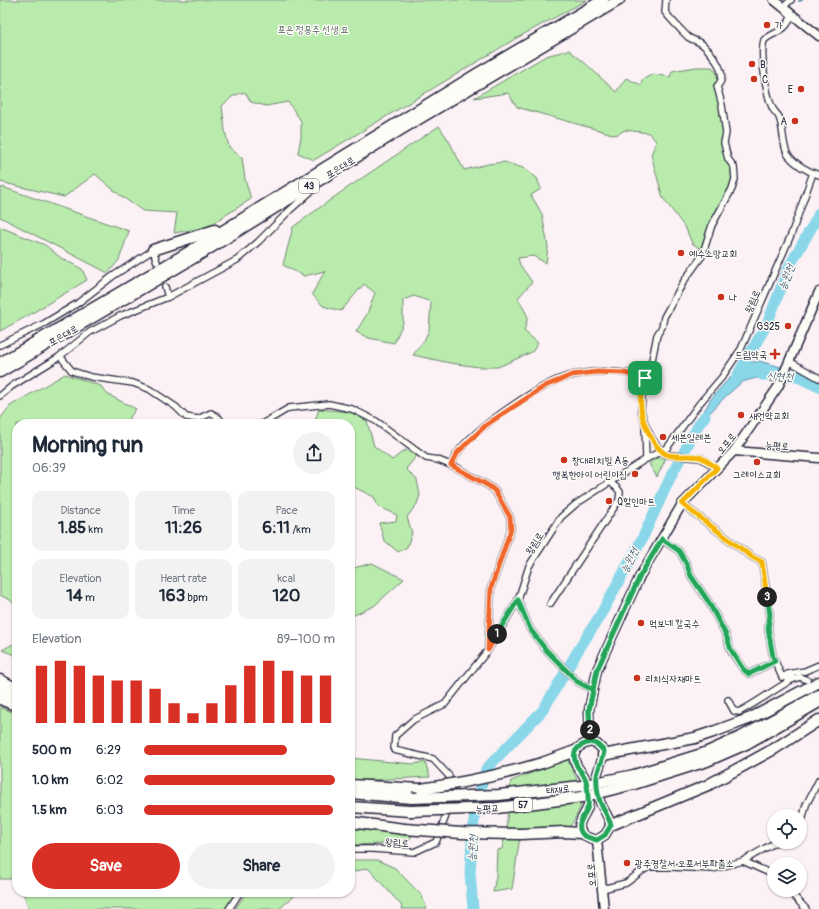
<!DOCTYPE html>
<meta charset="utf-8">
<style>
:root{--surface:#fff;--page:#f2f2f3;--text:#1f2937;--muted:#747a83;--accent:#d93025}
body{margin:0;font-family:Pangolin,"Poor Story",sans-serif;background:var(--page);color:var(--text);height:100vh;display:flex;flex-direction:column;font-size:15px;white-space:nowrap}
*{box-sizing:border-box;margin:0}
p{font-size:13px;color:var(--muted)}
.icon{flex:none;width:22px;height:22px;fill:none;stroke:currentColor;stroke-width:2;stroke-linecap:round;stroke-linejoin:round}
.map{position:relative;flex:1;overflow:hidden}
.panel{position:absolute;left:12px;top:419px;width:343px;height:478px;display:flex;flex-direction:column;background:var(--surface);border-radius:16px;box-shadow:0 1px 3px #0004}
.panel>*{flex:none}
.controls{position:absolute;left:767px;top:809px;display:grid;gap:8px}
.controls a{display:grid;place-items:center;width:40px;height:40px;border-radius:50%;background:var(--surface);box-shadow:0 1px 3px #0004;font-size:20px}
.pin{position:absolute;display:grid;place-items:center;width:34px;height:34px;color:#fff;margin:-17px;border-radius:8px;box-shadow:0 2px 6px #0006}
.km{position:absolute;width:20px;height:20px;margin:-10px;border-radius:50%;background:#222;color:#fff;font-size:11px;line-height:20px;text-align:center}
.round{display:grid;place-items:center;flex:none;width:42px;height:42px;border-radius:21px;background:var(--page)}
.head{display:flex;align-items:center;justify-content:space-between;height:68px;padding:0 20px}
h1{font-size:22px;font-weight:800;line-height:30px}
.metrics{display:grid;grid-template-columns:repeat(3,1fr);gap:6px;height:68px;padding:4px 20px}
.metrics div{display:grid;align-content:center;border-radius:10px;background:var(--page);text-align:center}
.metrics b{font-size:17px;font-weight:800}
.metrics small{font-size:11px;font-weight:400}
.metrics p{font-size:11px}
.chart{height:112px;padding:8px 20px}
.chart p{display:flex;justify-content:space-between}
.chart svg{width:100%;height:72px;margin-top:4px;stroke:var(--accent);stroke-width:6}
.action{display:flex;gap:8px;margin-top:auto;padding:8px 20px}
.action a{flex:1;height:46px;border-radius:24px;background:var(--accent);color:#fff;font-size:16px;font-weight:800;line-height:46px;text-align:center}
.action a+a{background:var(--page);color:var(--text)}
ul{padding:0 20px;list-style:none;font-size:13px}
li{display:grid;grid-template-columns:64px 48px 1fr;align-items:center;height:30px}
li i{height:10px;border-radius:5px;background:var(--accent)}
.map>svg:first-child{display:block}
.green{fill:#b9ecac;stroke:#6e8774}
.water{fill:#8ad7ea;stroke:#608fa4}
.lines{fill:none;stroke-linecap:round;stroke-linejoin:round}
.stream{stroke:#608fa4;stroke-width:2}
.river{stroke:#8ad7ea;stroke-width:11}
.street-casing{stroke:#22223b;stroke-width:8}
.secondary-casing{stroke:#22223b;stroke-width:11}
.highway-casing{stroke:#22223b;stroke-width:13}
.street{stroke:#fdfcf7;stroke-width:5.5}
.secondary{stroke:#fdfcf7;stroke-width:8}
.highway{stroke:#fdfcf7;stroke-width:10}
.highway-bridge-casing{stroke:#22223b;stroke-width:13;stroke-linecap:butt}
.highway-bridge{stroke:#fdfcf7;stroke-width:10}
.split-1-casing{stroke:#fff;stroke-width:8}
.split-2-casing{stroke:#fff;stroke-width:8}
.split-3-casing{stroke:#fff;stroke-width:8}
.split-4-casing{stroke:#fff;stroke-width:8}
.split-1{stroke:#f0652b;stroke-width:5}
.split-2{stroke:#22a559;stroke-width:5}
.split-3{stroke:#22a559;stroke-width:5}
.split-4{stroke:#f5b400;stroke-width:5}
.poi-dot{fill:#c8321e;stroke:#fdfcf7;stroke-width:1.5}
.labels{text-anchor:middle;stroke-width:3;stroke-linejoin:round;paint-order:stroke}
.shield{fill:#fdfcf7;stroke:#646373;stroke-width:1}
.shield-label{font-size:9px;font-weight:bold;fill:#22223b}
.poi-label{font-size:10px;fill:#22223b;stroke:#fdfcf7;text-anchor:start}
.park-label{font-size:10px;fill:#4f5f5d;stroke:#fdfcf7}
.street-label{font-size:10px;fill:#22223b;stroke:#fdfcf7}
.water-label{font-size:11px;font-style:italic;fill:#415870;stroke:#fdfcf7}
</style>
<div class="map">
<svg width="819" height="909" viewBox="0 0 819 909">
<rect width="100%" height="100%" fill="#fcf1f4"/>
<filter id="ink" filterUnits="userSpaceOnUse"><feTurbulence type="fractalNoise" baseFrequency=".025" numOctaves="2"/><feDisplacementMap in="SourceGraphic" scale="8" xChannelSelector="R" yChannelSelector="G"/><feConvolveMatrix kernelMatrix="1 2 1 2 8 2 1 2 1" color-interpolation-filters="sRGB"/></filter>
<g filter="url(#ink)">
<!-- green -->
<g class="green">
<polygon points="0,0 587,0 515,39 314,160 298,153 301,137 301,121 288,102 266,106 251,102 245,92 233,96 222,106 225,131 229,147 242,158 245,179 251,199 207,227 174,233 177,213 143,211 121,196 95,174 64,197 0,182"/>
<polygon points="569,50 586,64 616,92 626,78 641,85 642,80 653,74 670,77 672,71 696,67 712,67 716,72 719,82 722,125 732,168 731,174 733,180 710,225 704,246 699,248 692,243 686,229 663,198 651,155 656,141 649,133 625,130 616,135 517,107 508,93 474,98 546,56"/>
<polygon points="439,126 449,141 464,170 488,164 504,162 523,168 537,178 541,189 531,195 542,214 548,247 546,263 533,256 518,258 520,265 532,282 518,298 528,317 524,331 538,343 532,352 498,367 479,367 450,363 413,355 424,341 429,330 431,302 414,296 403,300 403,323 394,343 369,338 356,332 367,314 375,293 364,284 341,311 323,306 312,294 325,271 304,276 283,265 293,227 337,195"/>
<polygon points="2,187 129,231 119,260 108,273 0,217 0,193"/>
<polygon points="0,227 45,245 61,258 82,269 87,280 29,315 0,331"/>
<polygon points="65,374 101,386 107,394 136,409 125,424 17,424 17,606 10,600 0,595 0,419 10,406"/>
<polygon points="319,409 350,412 367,421 374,446 392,460 405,450 417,455 406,469 417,480 420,495 417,504 407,517 412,533 407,547 398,552 384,540 379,523 396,521 397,515 378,506 374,497 350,485 350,424 314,424"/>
<polygon points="656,458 666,458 657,477 649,464"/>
<polygon points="372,563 404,579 374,606 350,617 350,569"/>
<polygon points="17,642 17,656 2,650"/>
<polygon points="0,707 17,714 17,879 0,879"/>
<polygon points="350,758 413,764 425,762 430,777 350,781"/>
<path d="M567 759C574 772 585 793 580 808 577 815 573 822 569 828L521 830 512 889 493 892 496 876 497 850 502 849 506 829 511 781Z"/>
<polygon points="350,824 413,834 407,843 350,845"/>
<polygon points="350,860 377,860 395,868 422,896 427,909 402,909 401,905 368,868 350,873"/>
<polygon points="23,892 236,892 226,909 29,909"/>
<polygon points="247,892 299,892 279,909 235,909"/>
</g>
<!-- water -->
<polygon class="water" points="759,361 781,367 776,378 756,378 742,382 726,396 699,424 692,436 699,420 711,399 724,384 744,364"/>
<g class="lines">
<!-- stream -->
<polyline class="stream" points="799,1 802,0"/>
<!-- river -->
<g class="river">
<polyline points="762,375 796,376 819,387"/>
<polyline points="737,376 767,324 789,267 817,218 819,213"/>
<polyline points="473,909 470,873 473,827 479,793 486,769 543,710 579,649 601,614 642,539 672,474 699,424 705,416"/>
</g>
<defs>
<g id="street">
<path d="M666 0 665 12C672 21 680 29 688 37 692 40 698 41 702 44 712 53 730 75 717 86L722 105 726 133 724 143 728 159 734 167 735 179 732 189 712 225 702 256 684 281 664 317 662 327 657 335 652 360 643 383 641 410 645 424 651 437 661 451 668 455 701 458 717 468"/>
<polyline points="782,8 791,0"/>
<path d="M792 15C785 33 777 30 764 40 760 54 766 94 772 107 773 111 777 113 779 117 784 128 782 146 788 155 796 165 807 171 819 175"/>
<polyline points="165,287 168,297"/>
<polyline points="0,345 45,323 78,303 113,276 153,250 157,262"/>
<polyline points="60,356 72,371 91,377 133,383 149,389 176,407 186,417 198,419 211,413 219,418 223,424"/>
<polyline points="789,361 819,378"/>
<polyline points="0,396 12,386 59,357 90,332 120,316 168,297 237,260 258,242 290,210 316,187"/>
<polyline points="262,424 289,408 329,404 352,409 376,421 426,458 438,460 458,468"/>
<polyline points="645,427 646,459"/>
<path d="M451 465C453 462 454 458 456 455 473 429 543 381 573 375 596 370 623 370 645 378"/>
<polyline points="457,468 489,486 495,491 510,517 511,529 491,588 488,648"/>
<polyline points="682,504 752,557 762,562 770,615 768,628 773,657 782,677 794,679 800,677 807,680"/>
<polyline points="661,539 679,551 686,563 691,576 708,601 726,635 731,651 743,669 749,674 775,661"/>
<polyline points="518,600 530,629 546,650 578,682 593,690"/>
<polyline points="550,604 619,500 620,492 617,488 610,482"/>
<polyline points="782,677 788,674 805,671 819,665"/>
<path d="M728 700 734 711 739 712C758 702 775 689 793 679"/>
<polyline points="800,829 806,805 819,780"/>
<polyline points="350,849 373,849 414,852 436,842 450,805 449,776 433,759 394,750 395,736 413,720 445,704 488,650 518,600 529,566 561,517 576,504 610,482 646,459 667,448 699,404 722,377 741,349 791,235 813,173"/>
<polyline points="743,861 774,875"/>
<polyline points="602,889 626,883 642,871 649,867 671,867 713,869 743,861 776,842"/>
<polyline points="788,890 806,909"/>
<polyline points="229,909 240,892"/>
</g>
<g id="secondary">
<polyline points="774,0 819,36"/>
<polyline points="734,451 819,458"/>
<polyline points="590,742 589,710 597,670 640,576 682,504 734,451 778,387 819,292"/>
<path d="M590 742 597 744 604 751C603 760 599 766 597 775 596 784 598 800 603 808 606 814 609 818 611 825L605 835 597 840C593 839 583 837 581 832 576 822 586 815 588 806 589 804 588 800 588 797 588 790 588 783 584 776 582 772 579 770 577 766 569 752 577 746 590 742Z"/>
<polyline points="597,840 604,909"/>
</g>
<g id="highway">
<polyline points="153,250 215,230"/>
<polyline points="0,363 187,253 480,72 603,0"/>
<polyline points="0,372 202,253 400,130 619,0"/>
<polyline points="0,680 17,689"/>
<polyline points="0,689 17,696"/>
<polyline points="0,699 17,706"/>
<polyline points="603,755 695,738 713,732 751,718 819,682"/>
<polyline points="542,763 575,751"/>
<polyline points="634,775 705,753 741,737 819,695"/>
<polyline points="634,784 707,761 746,744 819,702"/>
<polyline points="350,785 421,789"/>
<polyline points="350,793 412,798"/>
<polyline points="350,807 410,811"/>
<polyline points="350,822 404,829"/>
<polyline points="611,825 708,785 774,749 819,720"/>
<polyline points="521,834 564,832 581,833"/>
</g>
</defs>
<!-- street casing -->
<use href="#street" class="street-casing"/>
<!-- secondary casing -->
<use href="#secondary" class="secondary-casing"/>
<!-- highway casing -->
<use href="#highway" class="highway-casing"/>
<!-- street -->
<use href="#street" class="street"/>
<!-- secondary -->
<use href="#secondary" class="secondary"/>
<!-- highway -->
<use href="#highway" class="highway"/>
<defs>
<g id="highway-bridge">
<path d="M421 789C462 783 502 775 542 763"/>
<polyline points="412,798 499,795 581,786 634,775"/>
<polyline points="410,811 497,808 582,797 634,784"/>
<polyline points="404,829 462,833 521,834"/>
</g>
</defs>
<!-- highway-bridge casing -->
<use href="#highway-bridge" class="highway-bridge-casing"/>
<!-- highway-bridge -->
<use href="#highway-bridge" class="highway-bridge"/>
</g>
</g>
<g class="lines" filter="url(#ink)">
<defs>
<polyline id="split-1" points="497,634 488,650 491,588 511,529 510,517 495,491 489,486 451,465 458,452 486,425 545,386 572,375 597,372 624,373 645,378"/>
<path id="split-2" d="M497 634 518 600 530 629 546 650 578 682 593 690 589 710 590 742C577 746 570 752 577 766 579 770 582 772 584 776 588 783 588 790 588 797 588 800 589 804 588 806 586 815 576 822 581 832 583 837 593 839 597 840L605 835 611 825C609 819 606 814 603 808 598 800 596 784 597 775 599 766 603 760 604 751L597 744 590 742V730"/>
<polyline id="split-3" points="590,730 589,710 597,670 640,576 662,539 679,551 686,563 691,576 708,601 726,635 731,650 743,669 749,674 775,661 773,657 768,628 770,615 767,597"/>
<path id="split-4" d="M645 378C642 387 640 398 641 408 642 422 654 450 668 455 678 458 691 454 702 458 707 460 712 465 717 468L682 504 752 557 762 562 767 597"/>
</defs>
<!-- split-1 casing -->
<use href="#split-1" class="split-1-casing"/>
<!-- split-2 casing -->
<use href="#split-2" class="split-2-casing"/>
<!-- split-3 casing -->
<use href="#split-3" class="split-3-casing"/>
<!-- split-4 casing -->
<use href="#split-4" class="split-4-casing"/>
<!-- split-1 -->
<use href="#split-1" class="split-1"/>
<!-- split-2 -->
<use href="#split-2" class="split-2"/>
<!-- split-3 -->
<use href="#split-3" class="split-3"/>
<!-- split-4 -->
<use href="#split-4" class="split-4"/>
</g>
<!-- markers -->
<g class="poi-dot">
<circle cx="767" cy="25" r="4"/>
<circle cx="752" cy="64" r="4"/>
<circle cx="754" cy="79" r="4"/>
<circle cx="801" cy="89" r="4"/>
<circle cx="795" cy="121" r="4"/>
<circle cx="681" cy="253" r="4"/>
<circle cx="721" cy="297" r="4"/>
<circle cx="788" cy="326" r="4"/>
<path d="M773 348h4v4h4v4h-4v4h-4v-4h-4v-4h4z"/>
<circle cx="741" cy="415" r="4"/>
<circle cx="663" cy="437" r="4"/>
<circle cx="564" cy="460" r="4"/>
<circle cx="757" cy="462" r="4"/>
<circle cx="635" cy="474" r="4"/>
<circle cx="609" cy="501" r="4"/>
<circle cx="641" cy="623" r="4"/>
<circle cx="637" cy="678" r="4"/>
<circle cx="627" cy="863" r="4"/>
</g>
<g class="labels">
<!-- shield labels -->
<g class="shield">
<rect x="299" y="179" width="20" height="14" rx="3"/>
<rect x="514" y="798" width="18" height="14" rx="3"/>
</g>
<g class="shield-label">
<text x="309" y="189">43</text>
<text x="523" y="808">57</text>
</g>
<!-- poi labels -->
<g class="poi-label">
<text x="775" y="29">가</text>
<text x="760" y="68">B</text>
<text x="762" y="83">C</text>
<text x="793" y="93" text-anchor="end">E</text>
<text x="787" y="125" text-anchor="end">A</text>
<text x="689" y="257">예수소망교회</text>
<text x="729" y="301">나</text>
<text x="780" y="330" text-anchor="end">GS25</text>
<text x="767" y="358" text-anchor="end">드림약국</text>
<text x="749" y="419">새언약교회</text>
<text x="671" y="441">세븐일레븐</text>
<text x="572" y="464">창대리치빌 A동</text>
<text x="627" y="478" text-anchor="end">행복한아이 어린이집</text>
<text x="757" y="478" text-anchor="middle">그레이스교회</text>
<text x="617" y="505">Q할인마트</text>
<text x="649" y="627">먹보네 칼국수</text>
<text x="645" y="682">리치식자재마트</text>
<text x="635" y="867">광주경찰서 오포서부파출소</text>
</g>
<!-- park labels -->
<g class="park-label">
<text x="313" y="33">포은 정몽주 선생 묘</text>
</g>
<!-- street labels -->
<g class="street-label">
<text transform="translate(340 167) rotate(-32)" y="4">포은대로</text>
<text transform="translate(752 301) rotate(-66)" y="4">왕림로</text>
<text transform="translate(63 335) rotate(-30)" y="4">포은대로</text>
<text transform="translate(726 443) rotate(-51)" y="4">오포로</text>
<text transform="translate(777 445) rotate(4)" y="4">능평로</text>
<text transform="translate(534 543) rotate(-57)" y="4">왕림로</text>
<text transform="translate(558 789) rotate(-6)" y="4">태재로</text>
<text transform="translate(487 808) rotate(-3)" y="4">능평교</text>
<text transform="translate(397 842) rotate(4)" y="4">왕림로</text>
<text transform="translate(591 875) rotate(-95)" y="4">오포로</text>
</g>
<!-- water labels -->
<g class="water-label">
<text transform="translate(786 277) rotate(-68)" y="4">능원천</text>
<text transform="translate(780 376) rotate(3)" y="4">신현천</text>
<text transform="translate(629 560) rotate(-63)" y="4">능원천</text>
<text transform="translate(472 848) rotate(-86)" y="4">능원천</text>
</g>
</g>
</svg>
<div class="controls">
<a><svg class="icon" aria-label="locate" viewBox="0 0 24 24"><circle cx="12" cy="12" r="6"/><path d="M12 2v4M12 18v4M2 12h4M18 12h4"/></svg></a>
<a><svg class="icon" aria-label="layers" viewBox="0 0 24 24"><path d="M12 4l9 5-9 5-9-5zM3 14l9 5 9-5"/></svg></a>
</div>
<div class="pin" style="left:645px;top:378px;background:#1e9e55"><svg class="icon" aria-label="arrive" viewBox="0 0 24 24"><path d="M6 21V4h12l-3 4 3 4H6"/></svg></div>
<b class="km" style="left:497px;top:634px">1</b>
<b class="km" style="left:590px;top:730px">2</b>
<b class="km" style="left:767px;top:597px">3</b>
<section class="panel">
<div class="head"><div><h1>Morning run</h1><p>06:39</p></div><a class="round"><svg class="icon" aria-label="share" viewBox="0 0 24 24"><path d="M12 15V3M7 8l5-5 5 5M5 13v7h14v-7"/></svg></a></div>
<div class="metrics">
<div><p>Distance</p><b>1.85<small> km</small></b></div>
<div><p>Time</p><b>11:26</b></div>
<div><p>Pace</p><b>6:11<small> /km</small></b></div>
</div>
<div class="metrics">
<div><p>Elevation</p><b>14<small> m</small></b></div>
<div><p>Heart rate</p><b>163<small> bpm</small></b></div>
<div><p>kcal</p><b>120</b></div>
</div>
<div class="chart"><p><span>Elevation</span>89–100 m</p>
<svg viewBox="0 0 160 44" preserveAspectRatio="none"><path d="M5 44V9M15 44V6M25 44V9M35 44V15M45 44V18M55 44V18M65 44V23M75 44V32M85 44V38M95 44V32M105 44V21M115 44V9M125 44V6M135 44V12M145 44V15M155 44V15"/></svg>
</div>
<ul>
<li><b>500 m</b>6:29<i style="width:75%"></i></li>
<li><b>1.0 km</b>6:02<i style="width:100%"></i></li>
<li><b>1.5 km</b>6:03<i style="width:99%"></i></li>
</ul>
<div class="action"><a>Save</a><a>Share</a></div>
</section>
</div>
